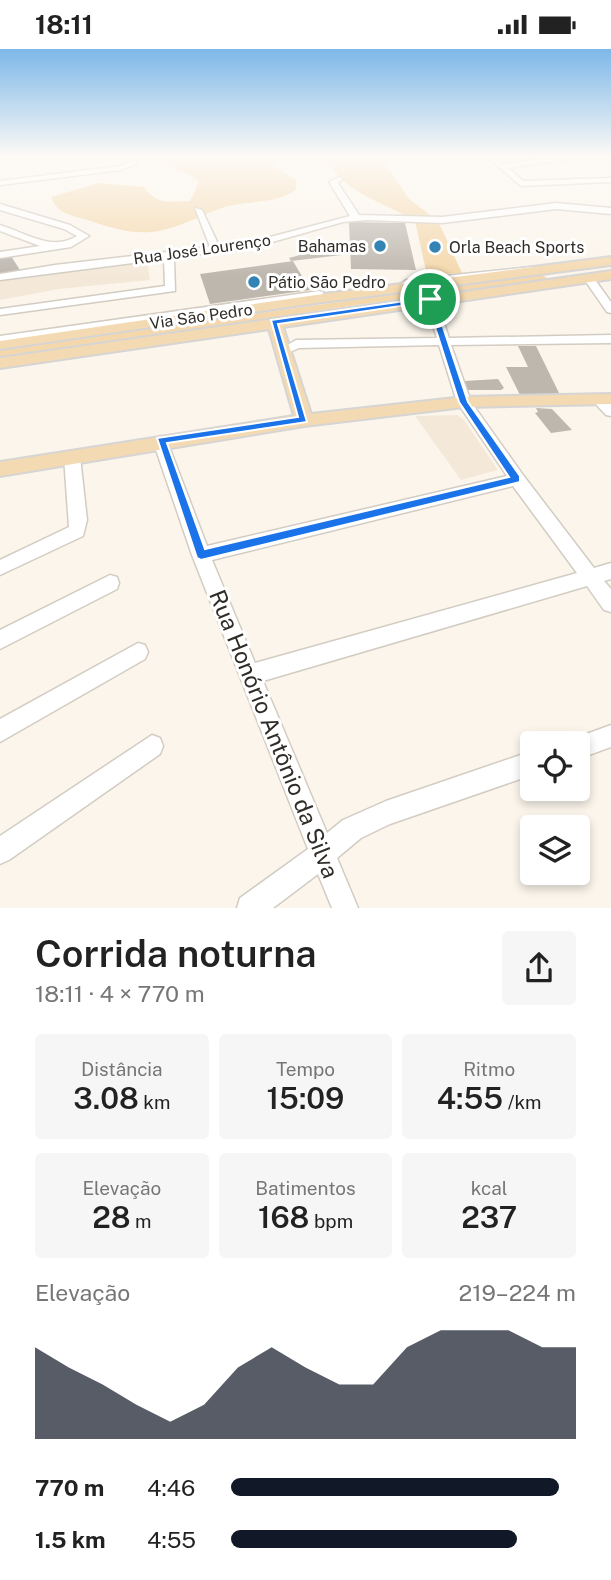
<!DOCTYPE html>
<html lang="pt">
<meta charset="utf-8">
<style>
:root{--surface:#fff;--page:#f6f6f6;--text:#222;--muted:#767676;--accent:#111827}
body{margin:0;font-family:"Public Sans",sans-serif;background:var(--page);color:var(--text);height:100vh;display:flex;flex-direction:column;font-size:26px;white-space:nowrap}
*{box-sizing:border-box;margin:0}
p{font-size:23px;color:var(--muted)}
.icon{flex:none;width:38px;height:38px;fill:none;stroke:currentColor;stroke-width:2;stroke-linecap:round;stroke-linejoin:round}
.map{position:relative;height:859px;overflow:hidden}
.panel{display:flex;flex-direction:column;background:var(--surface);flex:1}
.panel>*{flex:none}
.controls{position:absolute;left:520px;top:682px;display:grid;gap:14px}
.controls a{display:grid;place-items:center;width:70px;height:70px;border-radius:7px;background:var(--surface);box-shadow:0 4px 10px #0003;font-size:35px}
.pin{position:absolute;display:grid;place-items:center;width:60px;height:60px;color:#fff;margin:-30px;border:4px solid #fff;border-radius:50%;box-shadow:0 2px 7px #0007}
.round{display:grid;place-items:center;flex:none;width:74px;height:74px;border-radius:7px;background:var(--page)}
.overview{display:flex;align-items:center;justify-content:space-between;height:119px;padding:0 35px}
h1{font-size:38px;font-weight:600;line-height:52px}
.stats{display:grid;grid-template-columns:repeat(3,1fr);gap:10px;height:119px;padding:7px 35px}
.stats div{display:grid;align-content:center;border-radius:7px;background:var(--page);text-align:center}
.stats b{font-size:30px;font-weight:600}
.stats small{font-size:19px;font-weight:400}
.stats p{font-size:19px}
.chart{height:196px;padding:14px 35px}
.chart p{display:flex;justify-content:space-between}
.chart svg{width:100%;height:126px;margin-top:7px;fill:var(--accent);opacity:.7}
ul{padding:0 35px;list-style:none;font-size:23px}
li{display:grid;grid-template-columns:112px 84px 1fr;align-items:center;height:52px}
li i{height:18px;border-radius:9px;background:var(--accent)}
.status{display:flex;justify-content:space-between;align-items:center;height:49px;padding:0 35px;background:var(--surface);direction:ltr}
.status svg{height:19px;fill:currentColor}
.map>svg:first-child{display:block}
.built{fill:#f4e9d9}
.green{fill:#f4d8ac}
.building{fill:#bdb7ae}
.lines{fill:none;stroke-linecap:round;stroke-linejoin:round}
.minor-casing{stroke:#d2ccc2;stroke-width:3}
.major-casing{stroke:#d6d5d4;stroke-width:4}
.minor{fill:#fff;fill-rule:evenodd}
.major{fill:#f4dab2;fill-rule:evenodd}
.route{fill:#1a73e8;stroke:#fff;stroke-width:2;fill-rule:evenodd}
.poi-dot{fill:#3384b5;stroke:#fff;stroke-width:2.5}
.labels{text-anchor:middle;stroke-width:6;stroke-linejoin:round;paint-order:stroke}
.far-poi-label{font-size:16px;fill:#302d29;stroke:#fff;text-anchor:start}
.far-street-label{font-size:16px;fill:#302d29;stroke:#fff}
.near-street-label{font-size:23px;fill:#302d29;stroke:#fff}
</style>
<div class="status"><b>18:11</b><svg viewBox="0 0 49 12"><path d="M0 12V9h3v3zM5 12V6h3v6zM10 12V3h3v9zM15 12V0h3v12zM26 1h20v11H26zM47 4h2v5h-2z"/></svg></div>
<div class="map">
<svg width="611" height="859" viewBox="0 0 611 859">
<rect width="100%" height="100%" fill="#fbf5eb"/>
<!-- built -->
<g class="built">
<polygon points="147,211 150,231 59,240 0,251 0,232"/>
<polygon points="457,366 464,371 498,421 461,431 415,367"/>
</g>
<!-- green -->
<g class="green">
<path d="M168 107H297L273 117 296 131V141C275 155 253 151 229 157 206 163 186 176 163 181 136 188 110 178 84 170 69 166 56 163 51 148L99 134 144 138C156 156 170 153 190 152L199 133C190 122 177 125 167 114Z"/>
<path d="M325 107H389L386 122H390L409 150 438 172 462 224 427 226 415 172C385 153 342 145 325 107Z"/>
<polygon points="540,225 547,229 544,232 356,256 0,310 0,300"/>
</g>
<!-- building -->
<g class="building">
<polygon points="349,173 405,174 416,221 351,220"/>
<polygon points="340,195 350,205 291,212 289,209"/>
<polygon points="11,207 20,221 0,225 0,210"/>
<polygon points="293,212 310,241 210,255 200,225"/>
<polygon points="518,297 536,297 561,348 521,348 506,318 528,318"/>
<polygon points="498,330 504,339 501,341 463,341 465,332"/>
<polygon points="536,359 552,360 572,381 551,384 535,364 538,363"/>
</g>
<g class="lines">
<defs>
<g id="minor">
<polygon points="0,107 5,107 0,110"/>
<polygon points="127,107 135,107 136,115 121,121 0,136 0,132 120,117 128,114"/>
<polygon points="486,107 494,107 503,115 567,107 591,107 508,119 523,132 611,129 611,133 521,137"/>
<polygon points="339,128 343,130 338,134 359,166 442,168 556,154 611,159 611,165 556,160 442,174 367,171 343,173 248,200 174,208 175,242 0,266 0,260 165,237 164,210 0,231 0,225 55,216 210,198 195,159 202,161 219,197 247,194 350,167 329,133"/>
<path d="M0 155 70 176 89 187 71 198 0 209V203L40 197 0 182V176C26 184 52 203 77 187L64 180 0 161Z"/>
<polygon points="532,218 537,221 536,223 409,237 401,242 396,239 406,231"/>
<polygon points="585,228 593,228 611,253 611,264 607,263 584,230"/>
<polygon points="319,242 323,243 323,247 0,295 0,287"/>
<path d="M430 247 436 250 449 289 611 286V294L451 296 471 353 523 426 594 519 611 514V530L604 532 611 540V563L604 561 587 537 263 632 327 784 343 771 386 752 532 702V726L390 775 361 789 337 809 358 859H332L318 825 273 859H237L240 849 308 800 192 506 153 392 160 387 167 392 207 497 507 427 457 353 439 296 299 299 283 306 277 302 296 291 437 289 424 250ZM513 437 577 524 255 614 212 511Z"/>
<polygon points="598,346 611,355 611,367 606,366 591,350"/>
<polygon points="72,403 80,408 87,471 83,487 0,526 0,511 69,478 64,408"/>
<polygon points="110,526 117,528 119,534 117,540 0,600 0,581"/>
<polygon points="138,594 145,596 148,603 145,610 0,693 0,670"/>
<polygon points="611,676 611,698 578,710 578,695 568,695 570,691"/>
<polygon points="152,686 160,689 163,697 160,705 9,811 0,815 0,787"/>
</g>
<g id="major">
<polygon points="611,208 611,216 316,254 0,300 0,292 316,246"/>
<polygon points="611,222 611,230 283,278 311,365 464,348 611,345 611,355 464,358 304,377 0,427 0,413 294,367 269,280 0,319 0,309"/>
</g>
</defs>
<!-- minor casing -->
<use href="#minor" class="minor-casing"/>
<!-- major casing -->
<use href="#major" class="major-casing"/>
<!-- minor -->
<use href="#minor" class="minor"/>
<!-- major -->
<use href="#major" class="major"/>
</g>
<!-- sky -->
<linearGradient id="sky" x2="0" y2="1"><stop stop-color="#7db8e9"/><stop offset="0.47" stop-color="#fdfaf6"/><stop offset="1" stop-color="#fdfaf6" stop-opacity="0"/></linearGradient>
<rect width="611" height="228" fill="url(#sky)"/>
<!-- route -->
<path class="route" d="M433 248 468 353 520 427V433L201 511 197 509 157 389 298 368 271 271ZM427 253 459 353 509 428 205 500 167 394 307 373 278 275Z"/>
<!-- markers -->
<g class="poi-dot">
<circle cx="380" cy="197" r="7"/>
<circle cx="435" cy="198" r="7"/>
<circle cx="254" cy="233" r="7"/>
</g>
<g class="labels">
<!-- far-poi labels -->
<g class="far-poi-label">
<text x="366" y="203" text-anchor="end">Bahamas</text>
<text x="449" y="204">Orla Beach Sports</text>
<text x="268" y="239">Pátio São Pedro</text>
</g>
<!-- far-street labels -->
<g class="far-street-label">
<text transform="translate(202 200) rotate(-8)" y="6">Rua José Lourenço</text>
<text transform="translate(201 267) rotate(-8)" y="6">Via São Pedro</text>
</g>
<!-- near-street labels -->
<g class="near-street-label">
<text transform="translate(274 685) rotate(68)" y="8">Rua Honório Antônio da Silva</text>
</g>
</g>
</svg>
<div class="controls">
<a><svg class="icon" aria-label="locate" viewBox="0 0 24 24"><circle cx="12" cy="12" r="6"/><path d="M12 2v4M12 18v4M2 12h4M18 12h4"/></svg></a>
<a><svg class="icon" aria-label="layers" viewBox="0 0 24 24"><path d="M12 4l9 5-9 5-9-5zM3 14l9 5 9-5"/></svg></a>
</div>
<div class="pin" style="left:430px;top:250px;background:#1e9e55"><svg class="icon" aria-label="arrive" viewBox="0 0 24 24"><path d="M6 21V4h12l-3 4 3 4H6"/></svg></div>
</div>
<section class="panel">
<div class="overview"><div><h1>Corrida noturna</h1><p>18:11 · 4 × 770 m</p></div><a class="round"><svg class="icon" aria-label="share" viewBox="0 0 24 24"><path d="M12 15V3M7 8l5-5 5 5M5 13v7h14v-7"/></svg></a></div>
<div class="stats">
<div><p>Distância</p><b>3.08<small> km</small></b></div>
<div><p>Tempo</p><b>15:09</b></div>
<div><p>Ritmo</p><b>4:55<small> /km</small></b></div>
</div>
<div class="stats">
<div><p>Elevação</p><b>28<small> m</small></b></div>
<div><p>Batimentos</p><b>168<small> bpm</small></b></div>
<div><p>kcal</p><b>237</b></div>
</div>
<div class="chart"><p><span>Elevação</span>219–224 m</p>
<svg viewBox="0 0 160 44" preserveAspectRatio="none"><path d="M0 44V12L10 19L20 25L30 32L40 38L50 32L60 19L70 12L80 19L90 25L100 25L110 12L120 6L130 6L140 6L150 12L160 12V44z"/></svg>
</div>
<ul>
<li><b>770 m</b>4:46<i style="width:95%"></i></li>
<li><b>1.5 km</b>4:55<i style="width:83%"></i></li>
</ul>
</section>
